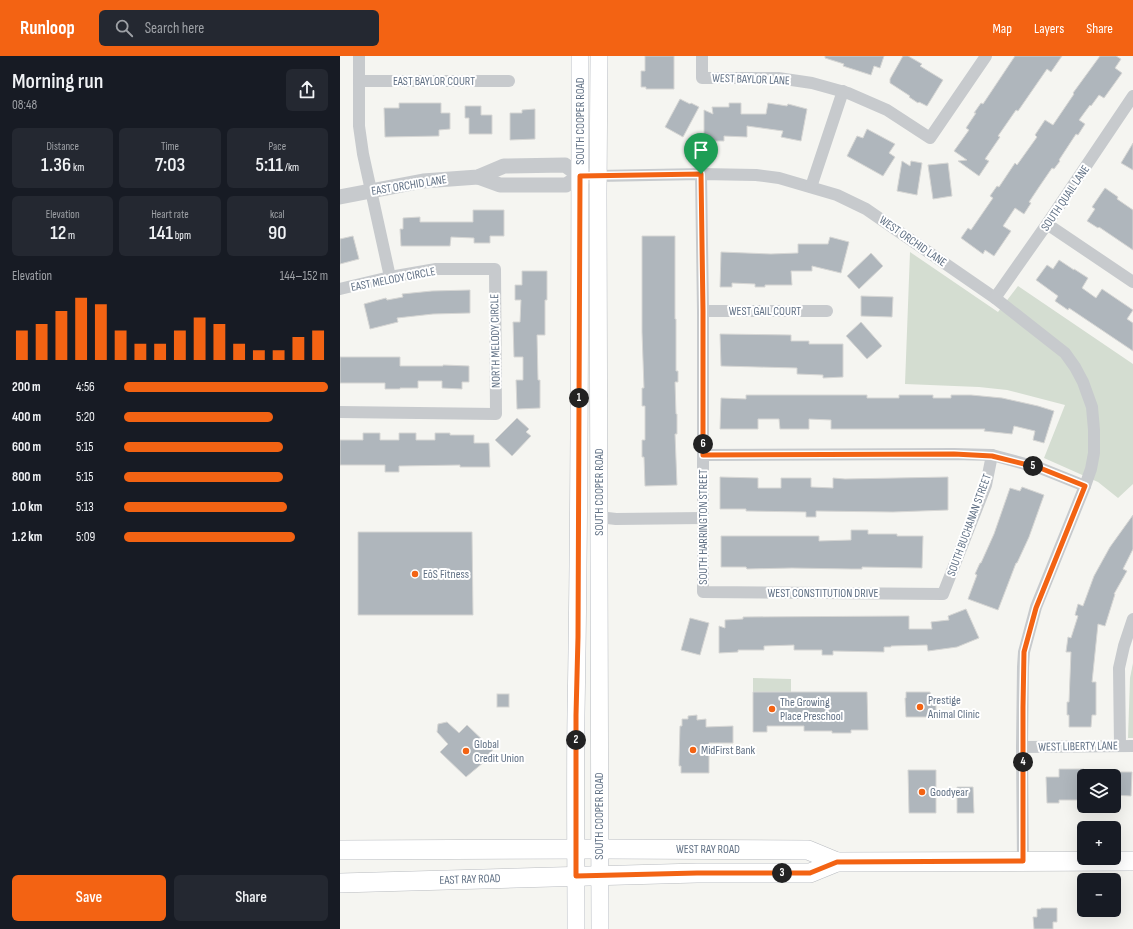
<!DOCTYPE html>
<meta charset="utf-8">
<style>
:root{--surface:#171b24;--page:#242831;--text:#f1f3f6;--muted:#9ea1a6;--accent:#f36313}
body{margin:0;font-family:"Sofia Sans Condensed",sans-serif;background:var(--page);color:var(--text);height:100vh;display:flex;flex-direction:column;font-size:15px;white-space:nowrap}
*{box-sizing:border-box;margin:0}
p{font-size:13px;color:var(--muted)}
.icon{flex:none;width:22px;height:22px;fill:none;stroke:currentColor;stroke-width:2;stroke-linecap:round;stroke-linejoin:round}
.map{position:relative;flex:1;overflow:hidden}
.side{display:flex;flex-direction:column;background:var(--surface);width:340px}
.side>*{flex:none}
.controls{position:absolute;left:737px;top:713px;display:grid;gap:8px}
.controls a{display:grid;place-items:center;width:44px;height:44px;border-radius:6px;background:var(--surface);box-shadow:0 4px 16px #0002;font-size:20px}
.pin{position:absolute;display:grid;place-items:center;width:34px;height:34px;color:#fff;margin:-41px -17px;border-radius:50% 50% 50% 0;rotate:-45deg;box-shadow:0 0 4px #0007}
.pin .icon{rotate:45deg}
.km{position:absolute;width:20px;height:20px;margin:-10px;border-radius:50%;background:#222;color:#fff;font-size:11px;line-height:20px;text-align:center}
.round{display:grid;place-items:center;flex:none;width:42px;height:42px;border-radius:6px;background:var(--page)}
.summary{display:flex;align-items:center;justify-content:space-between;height:68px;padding:0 12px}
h1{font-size:22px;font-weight:600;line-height:30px}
.metrics{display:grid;grid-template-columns:repeat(3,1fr);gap:6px;height:68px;padding:4px 12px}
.metrics div{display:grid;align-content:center;border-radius:6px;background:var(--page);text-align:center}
.metrics b{font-size:20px;font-weight:600}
.metrics small{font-size:11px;font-weight:400}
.metrics p{font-size:11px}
.chart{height:112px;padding:8px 12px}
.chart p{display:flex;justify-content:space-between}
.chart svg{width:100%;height:72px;margin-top:4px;stroke:var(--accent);stroke-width:6}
.action{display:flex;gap:8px;margin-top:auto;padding:8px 12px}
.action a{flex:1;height:46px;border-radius:6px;background:var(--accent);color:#fff;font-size:16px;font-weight:600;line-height:46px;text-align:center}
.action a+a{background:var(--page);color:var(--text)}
ul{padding:0 12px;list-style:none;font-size:13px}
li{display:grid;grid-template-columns:64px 48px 1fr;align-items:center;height:30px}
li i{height:10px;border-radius:5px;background:var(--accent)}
header{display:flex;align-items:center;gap:24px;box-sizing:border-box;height:56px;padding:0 20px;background:var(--accent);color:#fff}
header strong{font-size:19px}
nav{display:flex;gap:22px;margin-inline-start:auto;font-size:14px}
.search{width:280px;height:36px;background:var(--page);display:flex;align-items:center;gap:10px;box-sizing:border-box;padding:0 14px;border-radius:6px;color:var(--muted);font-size:15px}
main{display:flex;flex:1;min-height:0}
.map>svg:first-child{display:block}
.green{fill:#d4ddd1}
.building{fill:#afb6bc;stroke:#d6d6d4}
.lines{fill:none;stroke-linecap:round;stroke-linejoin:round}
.secondary-casing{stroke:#b8bcc2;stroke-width:18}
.primary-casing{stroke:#b9bcc0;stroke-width:20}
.minor{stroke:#c7cacd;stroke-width:12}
.tertiary{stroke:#c7cacd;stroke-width:15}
.secondary{stroke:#fff;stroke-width:17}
.primary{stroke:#fff;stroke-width:19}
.route-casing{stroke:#fff;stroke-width:8}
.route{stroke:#f36313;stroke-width:5}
.poi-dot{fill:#f36313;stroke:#fff;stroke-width:1.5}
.labels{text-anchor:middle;stroke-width:4;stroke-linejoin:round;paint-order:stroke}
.street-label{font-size:12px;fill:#617185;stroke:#fff}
.poi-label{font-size:12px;fill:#617185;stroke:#fff;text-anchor:start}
</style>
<header>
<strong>Runloop</strong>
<div class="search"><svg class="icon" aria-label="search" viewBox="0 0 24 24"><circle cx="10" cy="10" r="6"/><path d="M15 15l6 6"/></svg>Search here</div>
<nav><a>Map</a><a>Layers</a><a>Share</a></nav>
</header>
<main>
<section class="side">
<div class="summary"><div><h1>Morning run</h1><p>08:48</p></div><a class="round"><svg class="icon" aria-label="share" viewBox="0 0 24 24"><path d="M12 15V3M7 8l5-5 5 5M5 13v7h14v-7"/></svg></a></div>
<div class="metrics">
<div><p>Distance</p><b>1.36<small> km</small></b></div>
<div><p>Time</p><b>7:03</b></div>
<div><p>Pace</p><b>5:11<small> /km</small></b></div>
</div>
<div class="metrics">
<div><p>Elevation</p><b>12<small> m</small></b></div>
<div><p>Heart rate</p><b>141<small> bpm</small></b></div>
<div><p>kcal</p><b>90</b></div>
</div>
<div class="chart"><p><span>Elevation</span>144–152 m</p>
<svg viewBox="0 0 160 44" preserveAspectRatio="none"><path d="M5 44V26M15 44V22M25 44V14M35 44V6M45 44V10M55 44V26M65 44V34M75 44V34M85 44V26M95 44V18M105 44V22M115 44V34M125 44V38M135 44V38M145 44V30M155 44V26"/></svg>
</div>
<ul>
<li><b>200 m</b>4:56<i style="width:100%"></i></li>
<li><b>400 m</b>5:20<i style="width:73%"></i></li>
<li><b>600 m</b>5:15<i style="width:78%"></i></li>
<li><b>800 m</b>5:15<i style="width:78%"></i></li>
<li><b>1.0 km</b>5:13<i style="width:80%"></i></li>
<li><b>1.2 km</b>5:09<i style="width:84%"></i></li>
</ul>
<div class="action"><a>Save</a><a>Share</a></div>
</section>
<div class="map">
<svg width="793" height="873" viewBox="0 0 793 873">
<rect width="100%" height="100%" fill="#f5f5f1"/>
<!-- green -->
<g class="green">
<polygon points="570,196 658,256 678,230 793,308 793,428 778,442 758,426 704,402 725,349 667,334 639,331 565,328"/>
<polygon points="793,607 793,682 788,682 790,622"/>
<polygon points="413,622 451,623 451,636 413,636"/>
</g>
<!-- building -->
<g class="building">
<polygon points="305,0 334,0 334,33 306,33 306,31 301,31 301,15 305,15"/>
<polygon points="485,0 544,0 540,12 534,10 531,19 503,10 504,8 485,2"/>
<polygon points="563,0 568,0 582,8 580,10 603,24 587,50 579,46 578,47 569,41 570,40 550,27 550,23"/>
<polygon points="675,0 722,0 711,16 707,13 678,55 676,54 658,80 660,81 645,103 649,105 639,120 618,105 627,104 614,95 629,74 626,72 636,57 634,57 641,47 643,48"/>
<polygon points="760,0 776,0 781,3 775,12 782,17 764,42 759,39 751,50 750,49 739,64 745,68 738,79 736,78 719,104 720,105 714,113 712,112 699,131 689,146 691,147 684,158 675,152 663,170 671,175 654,200 645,194 643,198 621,182 628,172 631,174 653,142 650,140 657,130 659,131 675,107 677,109 697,81 695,79 705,64 713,69 734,38 733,37"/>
<polygon points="340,43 350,48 351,47 359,51 343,81 325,71"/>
<polygon points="59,47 101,47 101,57 110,57 110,73 99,74 99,80 45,81 44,52 59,52"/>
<polygon points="389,47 401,47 401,58 426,58 428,47 447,50 448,48 467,53 461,85 441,81 443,75 407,70 407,81 384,80 384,85 364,85 364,54 373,58 372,51 389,51"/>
<polygon points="125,50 141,50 141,59 152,59 152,78 129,78 129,62 125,62"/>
<polygon points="195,53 195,83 170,84 170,57 182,57 182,54"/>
<polygon points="527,73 555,88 549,97 555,101 543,120 507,100 517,80 523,82"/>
<polygon points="793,87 793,114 781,107"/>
<polygon points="562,105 570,110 571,105 582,107 577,139 557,135"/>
<polygon points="608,107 612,140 593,143 588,109"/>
<polygon points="765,132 778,141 777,143 793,154 793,194 759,171 758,172 747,165 755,153 752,151"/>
<polygon points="133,154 164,154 164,180 150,180 150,187 134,187 134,182 111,181 110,190 61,190 60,173 63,173 63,162 80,161 80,166 133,166"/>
<polygon points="13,180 19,203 0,208 0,183"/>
<polygon points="302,180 335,180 335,263 336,263 336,315 338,315 338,326 335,326 336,358 337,358 337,378 335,378 337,429 305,430 304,401 302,401 302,384 305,384 305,350 302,350 302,332 304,332 302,276"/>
<polygon points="490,181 509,186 501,217 472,210 472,215 451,215 452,229 425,229 425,231 415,231 415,228 392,227 392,231 380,231 381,196 431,198 458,197 458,188 488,188"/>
<polygon points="531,197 543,210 519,233 507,220"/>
<polygon points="719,204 734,214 734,213 748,222 742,232 756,242 762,233 793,254 787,263 793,267 793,295 729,252 728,254 715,245 718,240 696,224 707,209 713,213"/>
<polygon points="182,215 207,215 207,244 205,244 205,279 197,279 198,324 200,324 200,352 177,353 176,324 183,324 183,301 174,301 173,266 180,266 181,244 175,244 175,229 182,229"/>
<polygon points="130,234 130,257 93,258 57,262 58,266 30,273 24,248 46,242 47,244 63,241 62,238 92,235"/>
<polygon points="521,240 553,241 552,261 521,260"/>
<polygon points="521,266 542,290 527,303 506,280"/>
<polygon points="380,278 451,279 451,285 469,285 469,288 503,288 503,321 483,322 483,319 457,318 457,312 381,310"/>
<polygon points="0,301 60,301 60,310 103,310 103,309 129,310 129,326 122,326 122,333 102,332 102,325 78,325 78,332 60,332 60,333 45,333 45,327 0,327"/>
<polygon points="406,339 527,339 527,342 559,342 559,339 593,339 593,342 611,342 611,339 631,339 662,342 698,350 714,355 704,387 693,384 695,375 674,370 672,378 644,375 645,373 491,373 491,364 469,363 469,373 440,373 439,363 418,363 418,373 380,373 381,342 406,343"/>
<polygon points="177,362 189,373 186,376 191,380 172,400 155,384"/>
<polygon points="23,377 40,377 40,384 59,384 59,377 76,377 76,384 95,384 95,377 110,377 110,379 134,379 134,387 149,387 150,411 120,411 120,409 59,410 59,416 45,416 45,409 0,409 0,384 23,384"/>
<polygon points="380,421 418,422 418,432 441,432 441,422 471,422 471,431 493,432 493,422 505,423 608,421 608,454 553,456 476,455 476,461 466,461 466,456 406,455 406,453 380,453"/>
<polygon points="682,431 704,439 689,481 677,507 676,507 658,554 628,543 637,519 635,518 640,507 641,507 654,478 670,432 680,435"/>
<polygon points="793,459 793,493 783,513 787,515 774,538 775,538 765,570 758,568 752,626 756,626 756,659 752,659 751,671 729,671 729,659 727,659 727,646 729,646 731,596 726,596 728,581 731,582 738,560 735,559 738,548 743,550 754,520 770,491"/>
<polygon points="511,474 528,474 528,478 557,478 557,480 583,480 582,512 522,511 522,513 512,513 452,512 407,513 406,511 381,511 381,480 479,480 479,485 511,484"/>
<polygon points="18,476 132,476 133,559 18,559"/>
<polygon points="626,553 639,582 617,591 588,595 587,589 551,590 551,591 544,591 544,596 493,595 493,599 482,599 482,594 454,594 454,589 424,590 424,594 398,594 398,596 379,597 379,570 385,572 385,564 403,563 403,561 569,560 569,573 592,573 591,566 609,564 608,560"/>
<polygon points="350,562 369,567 360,599 341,594"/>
<polygon points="413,636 527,636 528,674 511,674 511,677 492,677 492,675 464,675 464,670 427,670 427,676 413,676"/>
<polygon points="566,636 590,636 591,646 596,646 596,656 591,656 591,661 566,661 565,642 566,642"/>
<rect x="157" y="638" width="12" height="13"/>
<polygon points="357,659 357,664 366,663 366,671 393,670 393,687 369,687 369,717 341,717 341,710 339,710 339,705 340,670 342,670 342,663 348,663 348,660"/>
<polygon points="107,666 119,677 127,669 153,694 142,704 144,706 126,721 100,696 108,688 97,676 98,668"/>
<polygon points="719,713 744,713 744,744 719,744 719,747 707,747 706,721 719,721"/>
<polygon points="568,714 596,714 596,757 569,757"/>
<polygon points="774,716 792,716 791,740 774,739"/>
<polygon points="617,731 633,731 634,757 617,757"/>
<polygon points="701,852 717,852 717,866 713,866 713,873 694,873 693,861 697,861 697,853 701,853"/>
</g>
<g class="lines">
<defs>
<g id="secondary">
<polyline points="259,0 258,137 260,873"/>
<path d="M236 873C236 801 235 730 236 658 240 439 240 219 240 0"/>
</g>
<g id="primary">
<polyline points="0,794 259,793 468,794 497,806"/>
<polyline points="0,827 357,817 470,817 497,806 793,805"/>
</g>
</defs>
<!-- secondary casing -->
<use href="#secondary" class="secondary-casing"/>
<!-- primary casing -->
<use href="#primary" class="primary-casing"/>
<!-- minor -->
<g class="minor">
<polyline points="19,0 19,70 23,98 50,221"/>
<polyline points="362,0 362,22 438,22 472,27 508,37 547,54 590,82 646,0"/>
<polyline points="19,25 169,25"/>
<polyline points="361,118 363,255 363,536 603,538 646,429 652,399"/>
<polyline points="258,120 361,118 416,119 439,122 497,139 526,153 655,242 725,297 735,311 743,326 752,351 754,374 754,397 751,413 745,430 696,551 684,596 683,611 682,691 683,805"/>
<polyline points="471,131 503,35"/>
<polyline points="707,168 793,226"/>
<polyline points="0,233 50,221 96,213 155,213 156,358 0,356"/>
<polyline points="655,242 707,168 793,40"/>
<polyline points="363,255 487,255"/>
<polyline points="363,399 614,398 652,399 700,412 745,430"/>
<polyline points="259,461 276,463 363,462"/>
<polyline points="780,690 779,612 784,590 793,563"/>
<polyline points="682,691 793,690"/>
</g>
<!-- tertiary -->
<g class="tertiary">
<polyline points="138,121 160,129 226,129 240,120 249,120"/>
<polyline points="0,141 83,125 138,121 164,110 225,109 240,120"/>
</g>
<!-- secondary -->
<use href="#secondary" class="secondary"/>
<!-- primary -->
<use href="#primary" class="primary"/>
</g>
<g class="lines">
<defs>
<polygon id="route" points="361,118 363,255 363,399 614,398 652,400 700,412 745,430 696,552 684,596 683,651 683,805 497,806 470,817 357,817 236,820 236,659 238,581 240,120"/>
</defs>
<!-- route casing -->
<use href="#route" class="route-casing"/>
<!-- route -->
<use href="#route" class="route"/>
</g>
<!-- markers -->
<g class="poi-dot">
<circle cx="75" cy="518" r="4"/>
<circle cx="580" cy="651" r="4"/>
<circle cx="432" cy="653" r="4"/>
<circle cx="353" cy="694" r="4"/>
<circle cx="126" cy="695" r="4"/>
<circle cx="582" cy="736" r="4"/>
</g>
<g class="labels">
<!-- street labels -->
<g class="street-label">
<text transform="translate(411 23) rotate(2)" y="4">WEST BAYLOR LANE</text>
<text x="94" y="29">EAST BAYLOR COURT</text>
<text transform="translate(240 65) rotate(-90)" y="4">SOUTH COOPER ROAD</text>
<text transform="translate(69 129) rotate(-9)" y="4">EAST ORCHID LANE</text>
<text transform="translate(725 142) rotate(-56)" y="4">SOUTH QUAIL LANE</text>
<text transform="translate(573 185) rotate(35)" y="4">WEST ORCHID LANE</text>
<text transform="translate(53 223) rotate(-11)" y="4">EAST MELODY CIRCLE</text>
<text x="425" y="259">WEST GAIL COURT</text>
<text transform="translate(155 285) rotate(-91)" y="4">NORTH MELODY CIRCLE</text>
<text transform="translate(259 436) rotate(-90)" y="4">SOUTH COOPER ROAD</text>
<text transform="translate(629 469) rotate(-70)" y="4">SOUTH BUCHANAN STREET</text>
<text transform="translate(363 471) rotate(-90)" y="4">SOUTH HARRINGTON STREET</text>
<text x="483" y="541">WEST CONSTITUTION DRIVE</text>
<text transform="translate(738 690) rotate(-1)" y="4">WEST LIBERTY LANE</text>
<text transform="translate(259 760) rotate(-90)" y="4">SOUTH COOPER ROAD</text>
<text x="368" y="797">WEST RAY ROAD</text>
<text transform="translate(130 823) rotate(-2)" y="4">EAST RAY ROAD</text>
</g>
<!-- poi labels -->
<g class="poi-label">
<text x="83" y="522">EōS Fitness</text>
<text x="588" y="648">Prestige<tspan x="588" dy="14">Animal Clinic</tspan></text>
<text x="440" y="650">The Growing<tspan x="440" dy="14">Place Preschool</tspan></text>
<text x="134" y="692">Global<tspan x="134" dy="14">Credit Union</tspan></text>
<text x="361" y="698">MidFirst Bank</text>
<text x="590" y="740">Goodyear</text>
</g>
</g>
</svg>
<div class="controls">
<a><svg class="icon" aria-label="layers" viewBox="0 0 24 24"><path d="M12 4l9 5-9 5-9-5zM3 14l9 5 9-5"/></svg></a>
<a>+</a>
<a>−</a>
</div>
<div class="pin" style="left:361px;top:118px;background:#1e9e55"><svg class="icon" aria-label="arrive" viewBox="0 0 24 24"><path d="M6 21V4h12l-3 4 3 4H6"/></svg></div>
<b class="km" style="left:239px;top:342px">1</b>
<b class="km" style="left:236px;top:684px">2</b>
<b class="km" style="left:442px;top:817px">3</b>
<b class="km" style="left:683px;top:706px">4</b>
<b class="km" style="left:693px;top:410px">5</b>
<b class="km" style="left:363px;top:388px">6</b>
</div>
</main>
